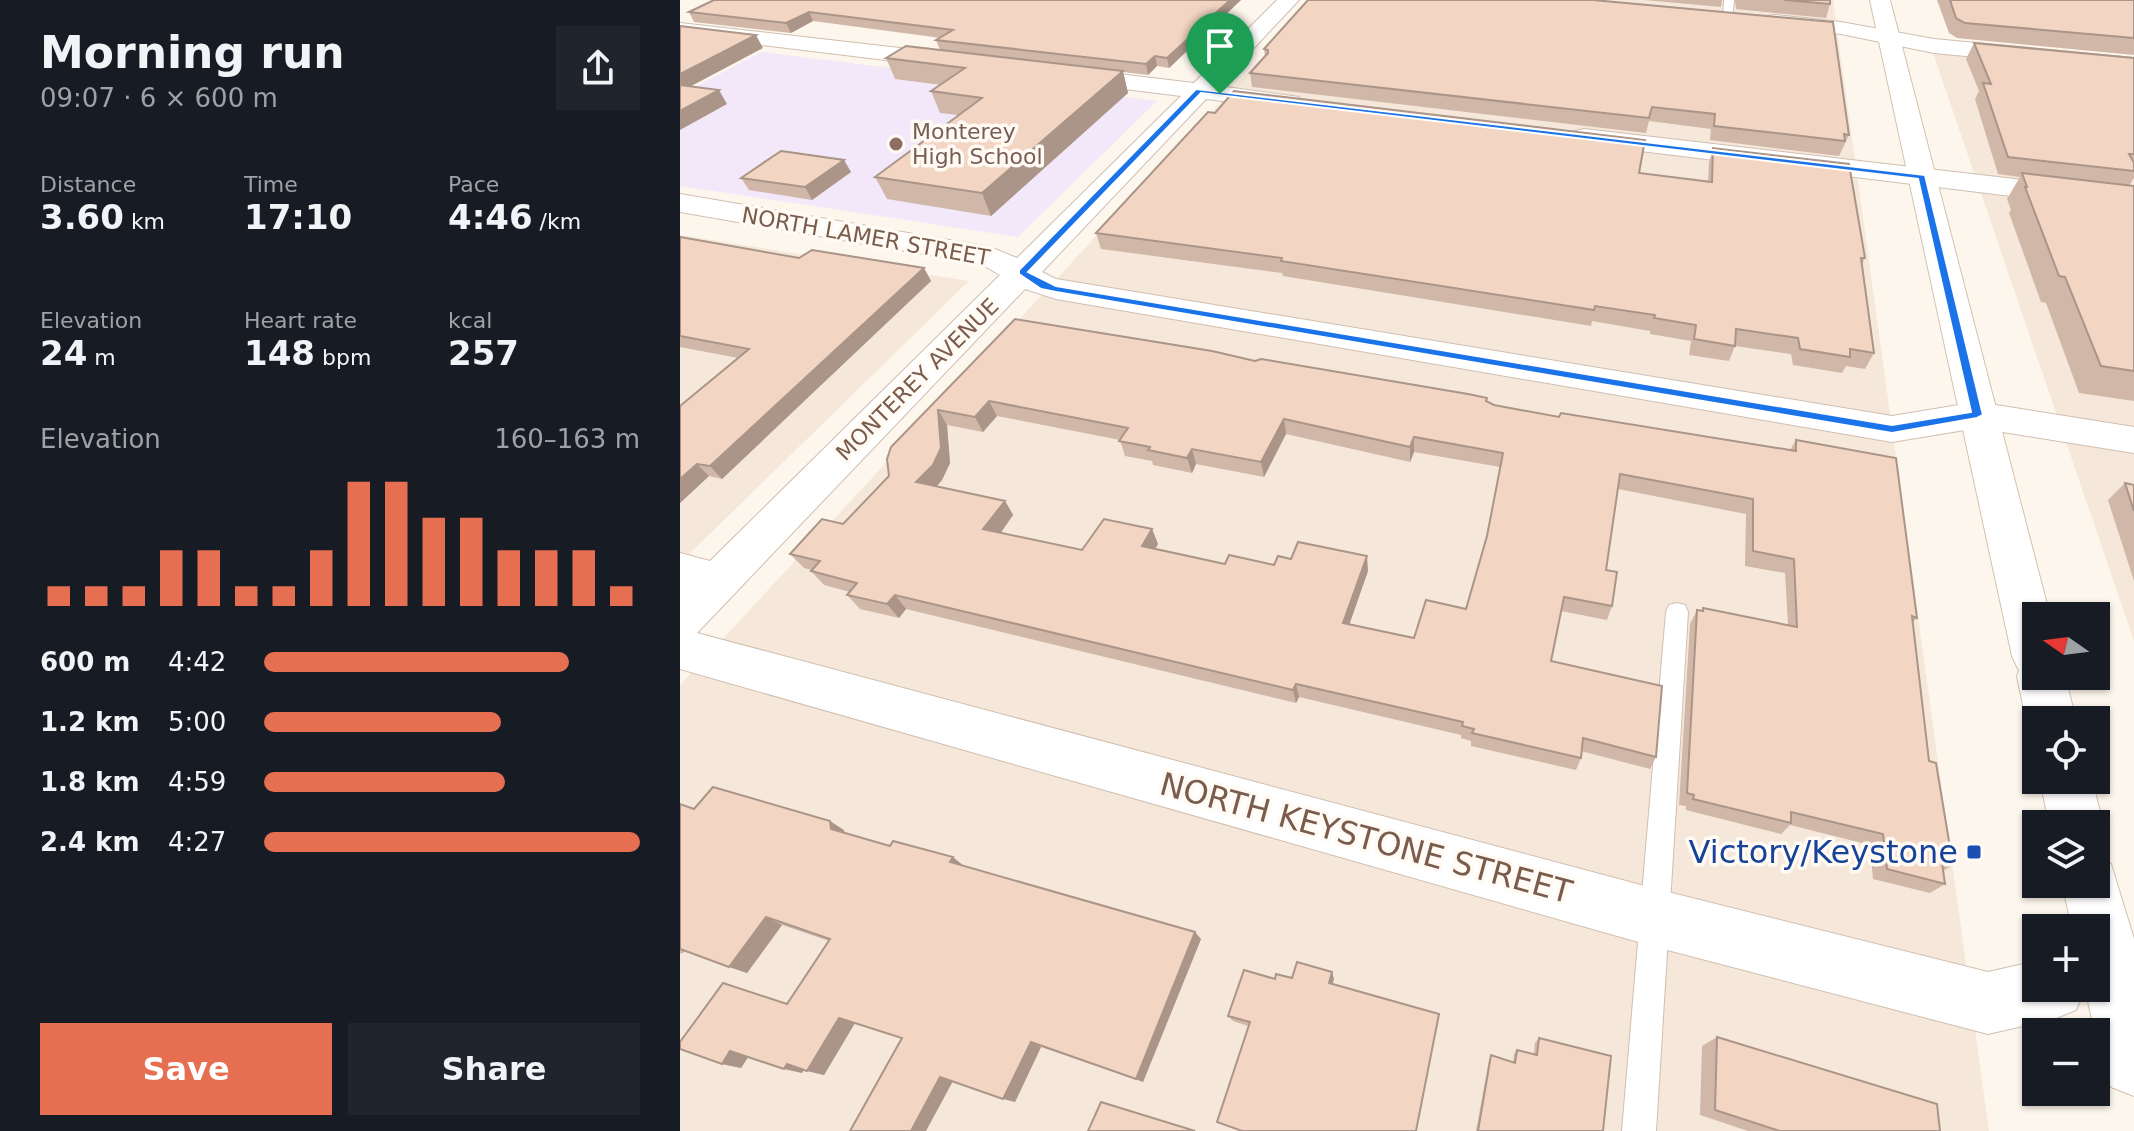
<!DOCTYPE html>
<meta charset="utf-8">
<style>
:root{--surface:#171b24;--page:#20242c;--text:#f1f3f6;--muted:#9ea1a6;--accent:#e76f51}
body{margin:0;font-family:"DejaVu Sans",sans-serif;background:var(--page);color:var(--text);height:100vh;display:flex;flex-direction:column;font-size:30px;white-space:nowrap}
*{box-sizing:border-box;margin:0}
p{font-size:26px;color:var(--muted)}
.icon{flex:none;width:44px;height:44px;fill:none;stroke:currentColor;stroke-width:2;stroke-linecap:round;stroke-linejoin:round}
.map{position:relative;flex:1;overflow:hidden}
.drawer{display:flex;flex-direction:column;background:var(--surface);width:680px}
.drawer>*{flex:none}
.needle{width:52px;rotate:284deg}
.tools{position:absolute;left:1342px;top:602px;display:grid;gap:16px}
.tools a{display:grid;place-items:center;width:88px;height:88px;border-radius:0px;background:var(--surface);box-shadow:0 2px 6px #0004;font-size:40px}
.pin{position:absolute;display:grid;place-items:center;width:68px;height:68px;color:#fff;margin:-82px -34px;border-radius:50% 50% 50% 0;rotate:-45deg;box-shadow:0 0 8px #0007}
.pin .icon{rotate:45deg}
.round{display:grid;place-items:center;flex:none;width:84px;height:84px;border-radius:0px;background:var(--page)}
.summary{display:flex;align-items:center;justify-content:space-between;height:136px;padding:0 40px}
h1{font-size:44px;font-weight:700;line-height:60px}
.stats{display:grid;grid-template-columns:repeat(3,1fr);gap:12px;height:136px;padding:8px 40px}
.stats div{display:grid;align-content:center}
.stats b{font-size:34px;font-weight:700}
.stats small{font-size:22px;font-weight:400}
.stats p{font-size:22px}
.chart{height:224px;padding:16px 40px}
.chart p{display:flex;justify-content:space-between}
.chart svg{width:100%;height:144px;margin-top:8px;stroke:var(--accent);stroke-width:6}
.action{display:flex;gap:16px;margin-top:auto;padding:16px 40px}
.action a{flex:1;height:92px;border-radius:0px;background:var(--accent);color:#fff;font-size:32px;font-weight:700;line-height:92px;text-align:center}
.action a+a{background:var(--page);color:var(--text)}
ul{padding:0 40px;list-style:none;font-size:26px}
li{display:grid;grid-template-columns:128px 96px 1fr;align-items:center;height:60px}
li i{height:20px;border-radius:10px;background:var(--accent)}
main{display:flex;flex:1;min-height:0}
.map>svg:first-child{display:block}
.residential{fill:#f5e8da}
.education{fill:#f3e8fa}
.lines{fill:none;stroke-linecap:round;stroke-linejoin:round}
.lane-casing{stroke:#d1beb0;stroke-width:2}
.street-casing{stroke:#d1beb0;stroke-width:2}
.secondary-casing{stroke:#d6c0b0;stroke-width:2}
.lane{fill:#fff;fill-rule:evenodd}
.street{fill:#fff;fill-rule:evenodd}
.secondary{fill:#fff;fill-rule:evenodd}
.wall{fill:#d1b7a8;fill-rule:evenodd}
.shaded-wall{fill:#aa9588}
.building{fill:#f3d5c3;stroke:#aa9588;stroke-width:2;fill-rule:evenodd}
.route{fill:#1a73e8;stroke:#fff;stroke-width:2;fill-rule:evenodd}
.education-dot{fill:#8d6e63;stroke:#fffaf3;stroke-width:3}
.transit-dot{fill:#1a4fb4;stroke:#fffaf3;stroke-width:3}
.labels{text-anchor:middle;stroke-width:7;stroke-linejoin:round;paint-order:stroke}
.far-education-label{font-size:22px;fill:#785e54;stroke:#fffaf3;text-anchor:start}
.far-street-label{font-size:22px;fill:#7a5c4d;stroke:#fffaf3}
.near-street-label{font-size:32px;fill:#7a5c4d;stroke:#fffaf3}
.near-transit-label{font-size:32px;fill:#164399;stroke:#fffaf3;text-anchor:end}
</style>
<main>
<section class="drawer">
<div class="summary"><div><h1>Morning run</h1><p>09:07 · 6 × 600 m</p></div><a class="round"><svg class="icon" aria-label="share" viewBox="0 0 24 24"><path d="M12 15V3M7 8l5-5 5 5M5 13v7h14v-7"/></svg></a></div>
<div class="stats">
<div><p>Distance</p><b>3.60<small> km</small></b></div>
<div><p>Time</p><b>17:10</b></div>
<div><p>Pace</p><b>4:46<small> /km</small></b></div>
</div>
<div class="stats">
<div><p>Elevation</p><b>24<small> m</small></b></div>
<div><p>Heart rate</p><b>148<small> bpm</small></b></div>
<div><p>kcal</p><b>257</b></div>
</div>
<div class="chart"><p><span>Elevation</span>160–163 m</p>
<svg viewBox="0 0 160 44" preserveAspectRatio="none"><path d="M5 44V38M15 44V38M25 44V38M35 44V27M45 44V27M55 44V38M65 44V38M75 44V27M85 44V6M95 44V6M105 44V17M115 44V17M125 44V27M135 44V27M145 44V27M155 44V38"/></svg>
</div>
<ul>
<li><b>600 m</b>4:42<i style="width:81%"></i></li>
<li><b>1.2 km</b>5:00<i style="width:63%"></i></li>
<li><b>1.8 km</b>4:59<i style="width:64%"></i></li>
<li><b>2.4 km</b>4:27<i style="width:100%"></i></li>
</ul>
<div class="action"><a>Save</a><a>Share</a></div>
</section>
<div class="map">
<svg width="1454" height="1131" viewBox="0 0 1454 1131">
<rect width="100%" height="100%" fill="#fdf6ec"/>
<!-- residential -->
<g class="residential">
<polygon points="635,0 1153,0 1309,1131 0,1131 0,685"/>
<polygon points="1253,53 1454,72 1454,641"/>
<polygon points="0,235 289,281 0,563"/>
</g>
<!-- education -->
<polygon class="education" points="81,52 477,101 338,237 0,186 0,95"/>
<g class="lines">
<defs>
<g id="lane">
<polygon points="1044,0 1054,0 1052,19 1043,17"/>
<polygon points="997,603 1005,605 1008,612 976,1131 942,1131 986,612 989,605"/>
</g>
<g id="street">
<polygon points="597,0 619,0 538,86 619,97 622,102 619,107 610,109 526,99 362,272 376,279 1212,416 1297,402 1454,427 1454,453 1297,428 1212,442 376,299 345,289 17,633 976,889 1308,972 1356,961 1356,988 1405,988 1396,1010 1374,1019 1308,1034 976,947 0,669 0,553 30,561 320,275 301,264 0,212 0,194 310,247 337,258 501,96 388,82 380,80 376,75 380,70 388,68 514,83"/>
<polygon points="1095,15 1161,22 1254,39 1454,58 1454,72 1254,53 1161,34 1087,26 1084,21 1087,16"/>
<polygon points="0,23 272,54 280,56 283,61 280,66 272,68 0,35"/>
<polygon points="904,129 1454,193 1454,211 895,143 891,137 895,131"/>
</g>
<g id="secondary">
<polygon points="1190,0 1210,0 1370,616 1356,616 1356,676 1385,676 1396,720 1356,720 1356,737 1346,720 1337,676 1339,671 1332,656"/>
<polygon points="1360,780 1412,780 1423,824 1416,842 1416,824 1369,824"/>
<polygon points="1416,857 1431,864 1454,939 1454,1096 1431,1087 1422,1064 1405,988 1416,988 1416,928 1392,928 1382,884 1416,884"/>
</g>
</defs>
<!-- lane casing -->
<use href="#lane" class="lane-casing"/>
<!-- street casing -->
<use href="#street" class="street-casing"/>
<!-- secondary casing -->
<use href="#secondary" class="secondary-casing"/>
<!-- lane -->
<use href="#lane" class="lane"/>
<!-- street -->
<use href="#street" class="street"/>
<!-- secondary -->
<use href="#secondary" class="secondary"/>
</g>
<!-- wall -->
<g class="wall">
<polygon points="561,0 489,68 477,66 468,75 443,72 448,93 311,216 207,199 195,177 278,115 260,113 251,91 261,85 215,79 206,58 260,50 256,40 261,38 133,21 111,33 14,22 9,12"/>
<polygon points="628,0 1169,135 1159,156 1030,140 1031,129 969,121 966,133 572,87 570,73 585,56 584,49"/>
<polygon points="964,0 1042,0 1041,7"/>
<polygon points="1055,0 1150,0 1150,4 1146,18 1056,9"/>
<polygon points="1257,0 1454,0 1454,55 1277,38 1269,33"/>
<polygon points="1294,43 1454,58 1454,178 1449,186 1454,186 1454,401 1399,393 1366,303 1361,302 1329,213 1331,210 1327,199 1340,177 1318,174 1295,99 1299,91 1286,59"/>
<polygon points="1033,148 1185,258 1182,264 1194,353 1185,369 1166,366 1162,373 1113,365 1111,354 1055,346 1049,361 1009,355 1011,341 970,334 970,331 912,321 911,326 603,276 602,273 421,249 416,233 959,173 1028,182 1029,163"/>
<polygon points="171,172 132,200 69,190 61,178"/>
<polygon points="0,237 119,258 244,268 251,281 42,479 29,476 0,503 58,358 0,347"/>
<path d="M335 319 807 401 814 405 879 417 1110 450 1116 440 1237 618 1232 623 1249 761 1273 865 1263 871 1265 884 1250 893 1193 879 1190 845 1110 825 1101 834 1006 810V806L999 805 1010 624 1017 610 1022 611 1023 608 1108 625 1105 573 1065 566 1066 514 938 489 926 570 932 606 927 620 881 611 871 661 976 757 970 769 901 751V758L896 770 791 746V741L781 738V735L619 697 616 703 226 609 219 618 180 609 167 595 170 592 144 585 131 571 132 570 124 568 110 554 163 524 209 476 207 459ZM317 416 440 440 445 456 472 461 473 465 512 473 516 464 584 477 606 434 730 462 734 452 820 467 807 536 786 609 734 638 669 624 688 571 594 565 545 564 475 548 478 544 472 529 402 550 321 533 333 515 325 501 257 486 262 480 270 463 267 425 303 432Z"/>
<polygon points="1445,483 1454,485 1454,581 1428,500"/>
<polygon points="0,804 14,809 164,830 164,833 284,866 521,939 463,1082 361,1047 335,1102 222,1038 175,1023 144,1075 124,1070 122,1073 68,1057 61,1068 42,1064 108,1004 149,941 102,925 67,973 7,951 0,954"/>
<polygon points="612,978 654,979 652,984 568,1026 553,1021 548,1016"/>
<polygon points="1037,1037 1260,1131 1068,1131 1020,1115 1022,1046"/>
<polygon points="859,1038 923,1131 796,1131 809,1060 811,1055 833,1062 834,1054 837,1050 854,1054 855,1043"/>
</g>
<!-- shaded-wall -->
<g class="shaded-wall">
<polygon points="550,0 561,0 489,68 487,58"/>
<polygon points="129,12 133,21 111,33 106,23"/>
<polygon points="76,35 83,48 0,92 0,74"/>
<polygon points="475,56 477,66 468,75 466,64"/>
<polygon points="443,71 448,93 311,216 302,193"/>
<polygon points="39,90 47,104 0,130 0,111"/>
<polygon points="164,160 171,172 132,200 125,187"/>
<polygon points="244,268 251,281 42,479 30,466"/>
<polygon points="309,401 317,416 303,432 295,417"/>
<polygon points="258,410 267,425 270,463 262,480 247,497 236,482"/>
<polygon points="604,419 606,434 584,477 581,462"/>
<polygon points="734,437 734,452 730,462 730,447"/>
<polygon points="512,449 516,464 512,473 507,458"/>
<polygon points="17,464 29,476 0,503 0,479"/>
<polygon points="325,501 333,515 313,543 303,529"/>
<polygon points="472,529 478,544 468,560 462,546"/>
<polygon points="687,556 688,571 665,637 663,623"/>
<polygon points="215,595 226,609 219,618 207,604"/>
<polygon points="616,684 619,697 616,703 613,690"/>
<polygon points="150,821 164,830 165,838 151,829"/>
<polygon points="273,857 284,866 270,862"/>
<polygon points="86,917 102,925 67,973 49,967"/>
<polygon points="515,932 521,939 463,1082 456,1079"/>
<polygon points="652,972 654,979 651,989 649,983"/>
<polygon points="159,1018 175,1023 144,1075 127,1071"/>
<polygon points="351,1042 361,1047 335,1102 323,1099"/>
<polygon points="50,1051 69,1056 61,1068 42,1064"/>
<polygon points="107,1064 124,1068 122,1073 104,1069"/>
<polygon points="260,1077 273,1081 246,1131 231,1131"/>
</g>
<!-- building -->
<g class="building">
<polygon points="34,0 550,0 487,58 475,56 466,64 256,40 273,30 129,12 106,23 9,12"/>
<polygon points="628,0 913,0 1153,22 1169,135 1164,134 1165,141 1034,126 1035,114 972,107 969,118 570,73 588,53 588,50 584,49"/>
<polygon points="1104,0 1150,0 1150,4"/>
<polygon points="1270,0 1454,0 1454,38 1285,23 1276,18"/>
<polygon points="0,26 76,35 0,74"/>
<polygon points="1294,43 1454,58 1454,154 1449,154 1454,163 1454,171 1328,157 1303,83 1311,84"/>
<polygon points="226,46 443,71 302,193 195,177 302,98 251,91 285,68 206,58"/>
<polygon points="0,85 39,90 0,111"/>
<polygon points="554,91 965,140 959,173 1032,182 1033,148 1169,164 1185,258 1181,258 1194,353 1170,349 1170,357 1120,349 1118,338 1056,329 1055,346 1014,339 1016,325 974,318 975,315 915,306 914,310 601,261 602,258 416,233 528,112 535,113"/>
<polygon points="101,151 164,160 125,187 61,178"/>
<polygon points="1342,173 1454,186 1454,371 1421,366 1385,277 1379,276 1345,187 1347,187"/>
<polygon points="0,237 119,258 132,250 244,268 30,466 17,464 0,479 0,406 69,349 0,336"/>
<path d="M335 319 532 351 575 361 581 359 788 394 807 398 806 401 814 405 879 417 881 413 1116 451V440L1216 458 1237 618 1232 616 1249 761 1256 763 1273 865 1262 863 1265 884 1207 869 1203 834 1111 812V823L1013 799 1014 795 1007 793 1017 610 1023 611V608L1117 627 1114 559 1073 551V499L940 474 926 570 937 572 932 606 884 597 871 661 982 686 976 757 903 738 901 758 792 733 794 729 782 726 783 722 616 684 613 690 215 595 207 604 167 595 177 583 131 571 140 561 110 554 142 519 163 524 209 476 207 459 211 447ZM309 401 448 428 439 441 470 447 468 450 507 458 512 449 581 462 604 419 730 447 734 437 823 453 807 536 786 609 746 600 734 638 663 623 687 556 618 542 611 559 598 556 594 565 549 555 545 564 462 546 472 529 424 519 402 550 303 529 325 501 236 482 253 465 261 448 258 410 295 417Z"/>
<polygon points="1445,483 1454,485 1454,511"/>
<polygon points="33,787 150,821 151,829 210,846 213,841 273,857 270,862 515,932 456,1079 351,1042 323,1099 260,1077 231,1131 170,1131 222,1038 159,1018 127,1071 107,1064 104,1069 50,1051 42,1064 0,1049 0,1042 43,983 107,1004 150,939 86,917 49,967 0,949 0,804 14,809"/>
<polygon points="617,962 652,972 649,983 759,1014 736,1131 562,1131 537,1122 570,1022 548,1016 564,970 595,979 596,974 612,978"/>
<polygon points="1037,1037 1257,1104 1260,1131 1100,1131 1035,1110"/>
<polygon points="859,1038 931,1056 923,1131 798,1131 811,1055 835,1063 837,1050 857,1055"/>
<polygon points="421,1102 515,1131 408,1131"/>
</g>
<!-- route -->
<path class="route" d="M516 89 1245 175 1303 415 1297 418 1212 433 376 292 361 289 339 274V270ZM521 93 1238 179 1291 412 1212 425 376 286 348 272Z"/>
<!-- markers -->
<circle class="education-dot" cx="216" cy="144" r="8"/>
<rect class="transit-dot" x="1286" y="844" width="16" height="16" rx="4"/>
<g class="labels">
<!-- far-education labels -->
<g class="far-education-label">
<text x="232" y="139">Monterey<tspan x="232" dy="25">High School</tspan></text>
</g>
<!-- far-street labels -->
<g class="far-street-label">
<text transform="translate(186 236) rotate(10)" y="8">NORTH LAMER STREET</text>
<text transform="translate(237 379) rotate(-45)" y="8">MONTEREY AVENUE</text>
</g>
<!-- near-street labels -->
<g class="near-street-label">
<text transform="translate(686 838) rotate(15)" y="11">NORTH KEYSTONE STREET</text>
</g>
<!-- near-transit labels -->
<g class="near-transit-label">
<text x="1278" y="863">Victory/Keystone</text>
</g>
</g>
</svg>
<div class="tools">
<a><svg class="needle" viewBox="-14 -14 28 28"><path d="M0-13l5 13h-10z" fill="#e53935"/><path d="M0 13l5-13h-10z" fill="#9ea1a6"/></svg></a>
<a><svg class="icon" aria-label="locate" viewBox="0 0 24 24"><circle cx="12" cy="12" r="6"/><path d="M12 2v4M12 18v4M2 12h4M18 12h4"/></svg></a>
<a><svg class="icon" aria-label="layers" viewBox="0 0 24 24"><path d="M12 4l9 5-9 5-9-5zM3 14l9 5 9-5"/></svg></a>
<a>+</a>
<a>−</a>
</div>
<div class="pin" style="left:540px;top:94px;background:#1e9e55"><svg class="icon" aria-label="arrive" viewBox="0 0 24 24"><path d="M6 21V4h12l-3 4 3 4H6"/></svg></div>
</div>
</main>
